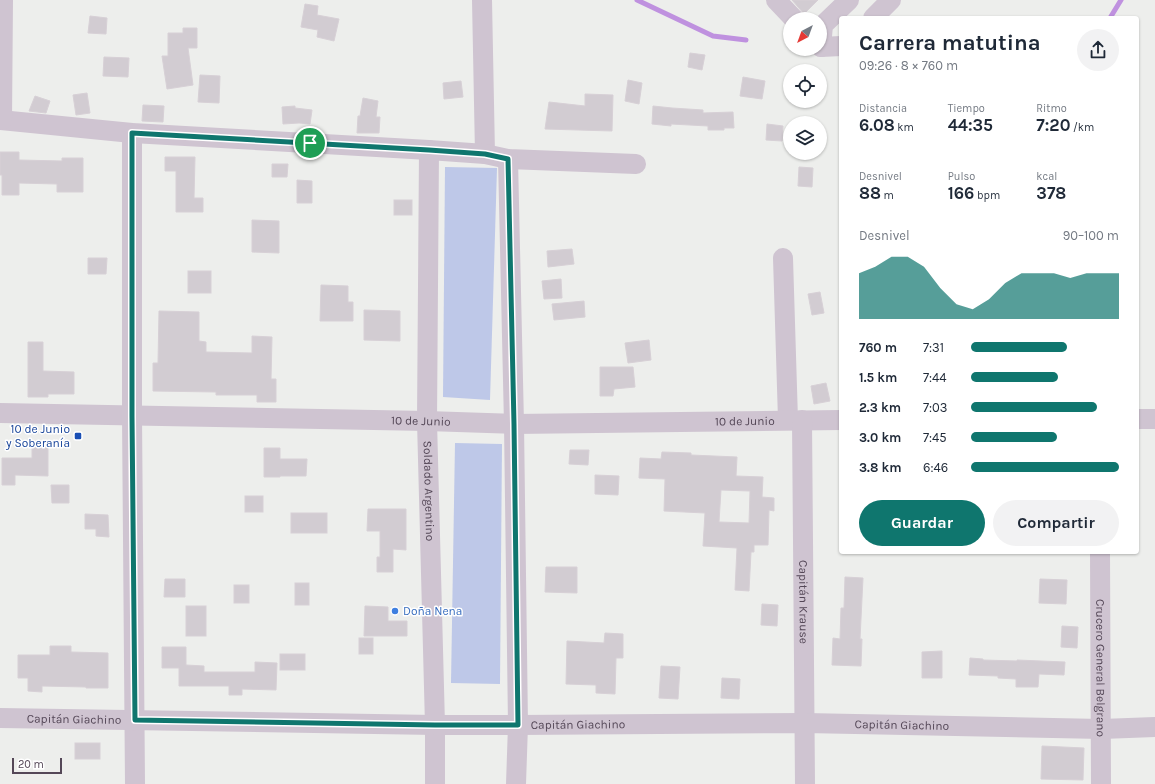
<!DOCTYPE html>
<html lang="es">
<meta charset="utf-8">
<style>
:root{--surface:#fff;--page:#f2f2f3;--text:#1f2937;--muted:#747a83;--accent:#0f766e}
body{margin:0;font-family:Karla,sans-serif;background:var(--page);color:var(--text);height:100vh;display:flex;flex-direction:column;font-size:15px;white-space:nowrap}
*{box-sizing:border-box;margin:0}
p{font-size:13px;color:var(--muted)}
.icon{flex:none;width:22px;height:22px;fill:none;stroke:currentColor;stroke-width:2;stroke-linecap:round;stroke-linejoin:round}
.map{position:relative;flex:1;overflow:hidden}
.drawer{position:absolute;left:839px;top:16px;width:300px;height:538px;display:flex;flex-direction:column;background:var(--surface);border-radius:4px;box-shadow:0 1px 3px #0004}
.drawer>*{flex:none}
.needle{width:26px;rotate:221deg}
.tools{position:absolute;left:783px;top:12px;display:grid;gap:8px}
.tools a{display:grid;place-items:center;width:44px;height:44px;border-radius:50%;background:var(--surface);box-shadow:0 1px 3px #0004;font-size:20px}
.scale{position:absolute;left:12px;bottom:10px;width:50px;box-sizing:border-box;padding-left:4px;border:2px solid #544757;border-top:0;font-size:11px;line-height:14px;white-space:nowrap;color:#544757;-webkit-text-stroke:3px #fff;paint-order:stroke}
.pin{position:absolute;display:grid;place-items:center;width:34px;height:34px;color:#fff;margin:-17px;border:2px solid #fff;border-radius:50%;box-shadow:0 1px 4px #0007}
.round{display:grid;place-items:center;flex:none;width:42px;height:42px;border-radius:21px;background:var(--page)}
.summary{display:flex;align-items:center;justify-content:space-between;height:68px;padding:0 20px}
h1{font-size:22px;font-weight:700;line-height:30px}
.metrics{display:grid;grid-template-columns:repeat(3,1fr);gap:6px;height:68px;padding:4px 20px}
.metrics div{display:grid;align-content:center}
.metrics b{font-size:17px;font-weight:700}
.metrics small{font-size:11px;font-weight:400}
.metrics p{font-size:11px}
.chart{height:112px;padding:8px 20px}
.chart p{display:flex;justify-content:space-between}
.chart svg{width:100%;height:72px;margin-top:4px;fill:var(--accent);opacity:.7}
.action{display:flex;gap:8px;margin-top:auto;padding:8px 20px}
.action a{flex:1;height:46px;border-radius:24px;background:var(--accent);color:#fff;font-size:16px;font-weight:700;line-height:46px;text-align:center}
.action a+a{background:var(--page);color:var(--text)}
ul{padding:0 20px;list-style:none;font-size:13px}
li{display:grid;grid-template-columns:64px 48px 1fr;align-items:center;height:30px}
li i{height:10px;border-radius:5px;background:var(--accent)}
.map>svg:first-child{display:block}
.green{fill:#bec8e8}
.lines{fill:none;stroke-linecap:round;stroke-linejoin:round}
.stream{stroke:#bf91df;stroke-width:5}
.building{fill:#d2ccd2;stroke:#d7d0d6;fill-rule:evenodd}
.minor{stroke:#cfc4d1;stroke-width:20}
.route-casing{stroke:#fff;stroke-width:8}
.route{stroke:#0f766e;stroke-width:5}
.transit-dot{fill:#1a4fb4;stroke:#fff;stroke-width:1.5}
.shop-dot{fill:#3f7fe0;stroke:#fff;stroke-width:1.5}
.labels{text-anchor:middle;stroke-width:3;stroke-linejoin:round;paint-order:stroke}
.street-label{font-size:12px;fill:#544757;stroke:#fff}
.transit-label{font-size:12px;fill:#164399;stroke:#fff;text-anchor:end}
.shop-label{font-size:12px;fill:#366cbe;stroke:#fff;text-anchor:start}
</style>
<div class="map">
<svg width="1155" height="784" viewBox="0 0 1155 784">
<rect width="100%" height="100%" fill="#edeeec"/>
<!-- green -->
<g class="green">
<polygon points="445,167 497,168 490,400 443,397"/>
<polygon points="455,443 502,444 500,684 451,683"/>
</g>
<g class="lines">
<!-- stream -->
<g class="stream">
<polyline points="637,0 713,36 746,40"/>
<polyline points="1110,18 1121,0"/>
</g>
</g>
<!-- building -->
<g class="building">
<polygon points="792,0 818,0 804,14"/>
<polygon points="305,4 318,6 317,15 339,19 334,41 317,37 318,30 301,27"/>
<polygon points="90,16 107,18 106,34 88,33"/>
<polygon points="183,28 197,28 197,48 188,48 193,85 167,89 162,56 168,56 168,33 183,33"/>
<polygon points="690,53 705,55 702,70 688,67"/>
<polygon points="104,57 129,58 128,77 103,76"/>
<polygon points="200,75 220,76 219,103 198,102"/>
<polygon points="743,77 765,81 762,99 740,96"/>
<polygon points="628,80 642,83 639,104 625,101"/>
<polygon points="461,81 463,97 444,99 443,83"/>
<polygon points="87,93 90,113 76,115 73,95"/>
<polygon points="585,94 613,95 612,131 545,129 549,102 585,106"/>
<polygon points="35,96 50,101 46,113 29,111"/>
<polygon points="363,98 378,101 376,117 380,117 379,133 357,133 358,116 360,116"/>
<polygon points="143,105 164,106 163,122 142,121"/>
<polygon points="295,106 295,108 312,110 310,124 299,123 283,124 282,107"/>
<polygon points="653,106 672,108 703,110 703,113 733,112 734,128 724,128 724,130 708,130 708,126 671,124 671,126 652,124"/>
<polygon points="767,124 783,126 782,141 766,140"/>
<polygon points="0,152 19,152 19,160 62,161 62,158 83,158 83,192 57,192 57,184 19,183 19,195 2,195 2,175 0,175"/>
<polygon points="165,157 195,157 194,198 203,198 203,212 176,212 176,171 165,171"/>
<polygon points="272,164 288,164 287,177 272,177"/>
<polygon points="799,167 813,168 812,187 798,186"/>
<polygon points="297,180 312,181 312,203 297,203"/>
<rect x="394" y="200" width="18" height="15"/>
<polygon points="252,220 279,221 279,253 252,252"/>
<polygon points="572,249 574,264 548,267 547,251"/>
<polygon points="88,258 107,258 106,274 88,274"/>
<rect x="188" y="271" width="23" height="22"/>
<polygon points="561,279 562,298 544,299 542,281"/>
<polygon points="321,285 348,286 348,302 353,302 353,321 320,321"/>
<polygon points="820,292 824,313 812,315 808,294"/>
<polygon points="584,301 585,317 554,320 552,304"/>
<polygon points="364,310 400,311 400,341 364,340"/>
<polygon points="159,311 199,312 199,341 206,342 206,352 252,353 252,336 272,337 271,379 276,379 276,402 257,402 257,395 216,395 216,392 153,391 153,363 158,363"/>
<polygon points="649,340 651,360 628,363 625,343"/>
<polygon points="28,342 43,342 43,371 74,372 74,394 48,394 48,397 28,397"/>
<polygon points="600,367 633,367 635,387 614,389 613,396 600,396"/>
<polygon points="826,383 830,401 814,404 811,386"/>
<polygon points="32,447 48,447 48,476 15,475 15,485 2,485 2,458 32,458"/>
<polygon points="264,448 280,448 280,459 307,459 306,476 280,476 280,477 264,477"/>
<polygon points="570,450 589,450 588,465 569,464"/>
<path d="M662 452 691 453V455L737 457 736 476 763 477 762 497 774 498V511L769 510 768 545H754V552H751L749 591 735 590 737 548 703 546 705 513 664 511 665 479 639 478 640 458 661 459ZM721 490 750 491 749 523 719 522Z"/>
<polygon points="595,475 619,476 618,495 595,494"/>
<polygon points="51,485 69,485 69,503 52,503"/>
<rect x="245" y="496" width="18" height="16"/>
<polygon points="368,509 406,509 406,550 393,549 393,572 377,572 377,557 380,557 380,531 367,531"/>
<rect x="291" y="513" width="36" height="20"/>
<polygon points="85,514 108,515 109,537 96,536 96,529 85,529"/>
<polygon points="546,567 577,567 577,593 545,592"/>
<polygon points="845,577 863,578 860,639 862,639 861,666 832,665 833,638 840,639 841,608 844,608"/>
<polygon points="165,579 185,579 185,597 164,597"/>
<polygon points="1040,579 1067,580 1066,604 1039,603"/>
<rect x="295" y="583" width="14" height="22"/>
<rect x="234" y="585" width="15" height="18"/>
<polygon points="762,604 778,605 777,626 761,625"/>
<rect x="186" y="606" width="20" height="30"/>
<polygon points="365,606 388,607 388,621 407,621 407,636 364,636"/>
<polygon points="1062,626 1078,627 1077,648 1061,647"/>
<polygon points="605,633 623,634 623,658 616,658 615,694 596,693 596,685 566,684 567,641 604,643"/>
<rect x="359" y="638" width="14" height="16"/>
<polygon points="50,646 71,646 71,652 108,653 108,688 86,688 86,687 42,686 42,692 28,691 28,678 18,678 18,655 50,655"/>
<polygon points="162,647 186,647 186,665 204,666 204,672 255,672 255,662 277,663 276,690 242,689 242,695 229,695 229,686 179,686 179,668 162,668"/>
<polygon points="942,651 942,678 922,678 922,652"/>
<rect x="280" y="654" width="25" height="16"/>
<polygon points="970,658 983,659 983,660 1017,661 1017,660 1065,662 1064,675 1039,674 1038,687 1016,687 1016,679 998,678 998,676 969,675"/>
<polygon points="661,666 680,667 678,699 659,698"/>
<polygon points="722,678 740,679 739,699 721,698"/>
<rect x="75" y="743" width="25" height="16"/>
<polygon points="1042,746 1084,748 1083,780 1041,779"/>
</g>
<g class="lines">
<!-- minor -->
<g class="minor">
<polyline points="482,0 485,154"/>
<polyline points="776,0 794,19"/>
<polyline points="873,18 891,0"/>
<polyline points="821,47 823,25 849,0"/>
<polyline points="821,47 841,46"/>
<polyline points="0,120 132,133 429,150 485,154 508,159 636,164"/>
<polyline points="2,120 3,0"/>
<polyline points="132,133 132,416 135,784"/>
<path id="s1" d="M429 150 427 421 435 725V784"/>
<polyline points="508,159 514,424 518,725 516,784"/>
<polyline points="783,258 788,420"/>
<path id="s2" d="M0 413 427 421 514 424 841 420"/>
<polyline points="1137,419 1155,419"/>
<path id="s3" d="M802 420 805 784"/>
<path id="s4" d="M1100 552 1101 784"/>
<path id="s5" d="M0 718 435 725H518L805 723 1102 729 1155 727"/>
</g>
</g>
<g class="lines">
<defs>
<polygon id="route" points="132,133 429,150 485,154 508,159 514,424 518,725 435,725 135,720 132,416"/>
</defs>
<!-- route casing -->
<use href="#route" class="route-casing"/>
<!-- route -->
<use href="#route" class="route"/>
</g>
<!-- markers -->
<rect class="transit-dot" x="74" y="432" width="8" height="8" rx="2"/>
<circle class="shop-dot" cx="395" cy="611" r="4"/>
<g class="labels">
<!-- street labels -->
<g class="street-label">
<text dy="4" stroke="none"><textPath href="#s2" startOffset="421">10 de Junio</textPath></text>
<text dy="4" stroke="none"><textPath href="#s2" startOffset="745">10 de Junio</textPath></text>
<text dy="4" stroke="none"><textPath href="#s1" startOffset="341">Soldado Argentino</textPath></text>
<text dy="4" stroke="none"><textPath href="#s3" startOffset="182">Capitán Krause</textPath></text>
<text dy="4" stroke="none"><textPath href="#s4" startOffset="116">Crucero General Belgrano</textPath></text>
<text dy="4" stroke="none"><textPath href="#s5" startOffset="74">Capitán Giachino</textPath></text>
<text dy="4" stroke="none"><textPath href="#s5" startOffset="578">Capitán Giachino</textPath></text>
<text dy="4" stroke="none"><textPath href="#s5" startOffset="902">Capitán Giachino</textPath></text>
</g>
<!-- transit labels -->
<g class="transit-label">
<text x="70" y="433">10 de Junio<tspan x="70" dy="14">y Soberanía</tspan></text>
</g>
<!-- shop labels -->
<g class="shop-label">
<text x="403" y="615">Doña Nena</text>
</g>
</g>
</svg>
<div class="tools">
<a><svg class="needle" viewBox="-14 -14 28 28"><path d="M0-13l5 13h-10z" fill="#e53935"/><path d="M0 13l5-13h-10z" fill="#747a83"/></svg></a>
<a><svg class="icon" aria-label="locate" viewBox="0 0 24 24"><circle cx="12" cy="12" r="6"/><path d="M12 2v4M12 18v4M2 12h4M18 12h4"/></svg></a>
<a><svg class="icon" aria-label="layers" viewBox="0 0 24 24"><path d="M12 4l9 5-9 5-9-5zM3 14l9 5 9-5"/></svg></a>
</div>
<div class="scale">20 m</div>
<div class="pin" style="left:310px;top:143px;background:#1e9e55"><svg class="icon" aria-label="arrive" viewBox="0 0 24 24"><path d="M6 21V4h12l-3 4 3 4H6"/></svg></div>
<section class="drawer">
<div class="summary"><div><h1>Carrera matutina</h1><p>09:26 · 8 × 760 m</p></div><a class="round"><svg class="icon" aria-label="share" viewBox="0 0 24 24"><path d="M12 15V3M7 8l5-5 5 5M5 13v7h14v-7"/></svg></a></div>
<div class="metrics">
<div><p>Distancia</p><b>6.08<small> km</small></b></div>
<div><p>Tiempo</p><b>44:35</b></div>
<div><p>Ritmo</p><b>7:20<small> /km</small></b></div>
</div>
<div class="metrics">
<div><p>Desnivel</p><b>88<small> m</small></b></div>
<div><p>Pulso</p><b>166<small> bpm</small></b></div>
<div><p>kcal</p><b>378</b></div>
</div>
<div class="chart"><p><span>Desnivel</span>90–100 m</p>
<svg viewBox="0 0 160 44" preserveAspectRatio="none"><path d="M0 44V16L10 12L20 6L30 6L40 12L50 25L60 35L70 38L80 32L90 22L100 16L110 16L120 16L130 19L140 16L150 16L160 16V44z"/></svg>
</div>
<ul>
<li><b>760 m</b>7:31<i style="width:65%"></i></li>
<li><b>1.5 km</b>7:44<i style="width:59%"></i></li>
<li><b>2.3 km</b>7:03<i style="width:85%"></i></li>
<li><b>3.0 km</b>7:45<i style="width:58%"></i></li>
<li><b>3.8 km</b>6:46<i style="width:100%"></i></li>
</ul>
<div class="action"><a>Guardar</a><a>Compartir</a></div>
</section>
</div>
